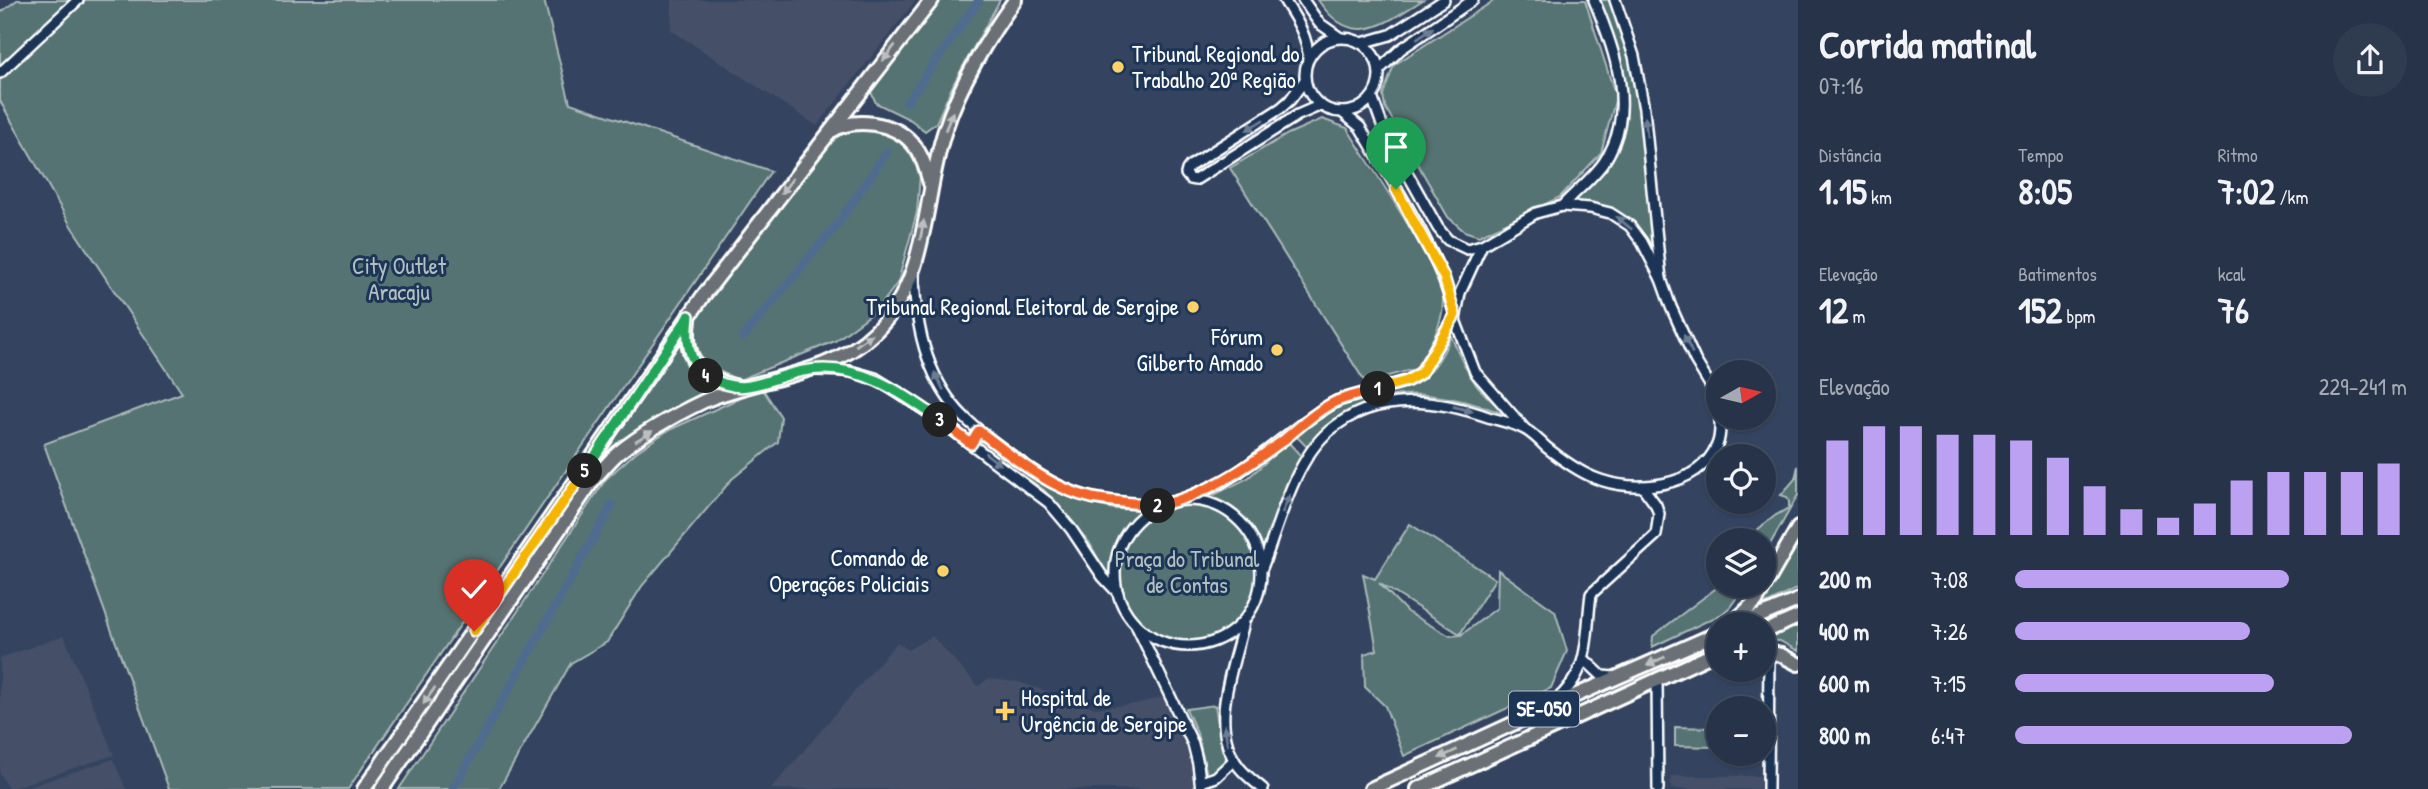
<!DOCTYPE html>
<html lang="pt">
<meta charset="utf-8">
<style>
:root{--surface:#273348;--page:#2f3b4f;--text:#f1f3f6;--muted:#a4aab4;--line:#434e60;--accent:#bca0f2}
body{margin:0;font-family:"Patrick Hand",sans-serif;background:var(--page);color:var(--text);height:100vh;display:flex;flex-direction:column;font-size:26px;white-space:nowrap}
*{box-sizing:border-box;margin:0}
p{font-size:23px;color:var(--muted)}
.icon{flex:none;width:38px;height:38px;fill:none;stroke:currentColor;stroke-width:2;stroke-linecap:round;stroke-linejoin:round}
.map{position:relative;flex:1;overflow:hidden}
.panel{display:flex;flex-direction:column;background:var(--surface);width:630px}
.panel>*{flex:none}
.needle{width:46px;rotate:82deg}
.fabs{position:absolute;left:1706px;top:360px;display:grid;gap:14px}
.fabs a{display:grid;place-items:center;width:70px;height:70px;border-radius:50%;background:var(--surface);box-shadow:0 2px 5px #0004,0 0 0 2px var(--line);font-size:35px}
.pin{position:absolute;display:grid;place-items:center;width:60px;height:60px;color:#fff;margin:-72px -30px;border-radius:50% 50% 50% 0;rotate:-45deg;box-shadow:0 0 7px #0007}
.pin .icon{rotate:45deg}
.km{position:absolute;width:35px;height:35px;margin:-18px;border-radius:50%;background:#222;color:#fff;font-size:19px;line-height:35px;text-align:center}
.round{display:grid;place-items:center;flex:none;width:74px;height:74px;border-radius:37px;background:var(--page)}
.overview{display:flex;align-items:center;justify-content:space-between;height:119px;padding:0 21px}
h1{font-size:38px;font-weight:700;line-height:52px}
.stats{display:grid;grid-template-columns:repeat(3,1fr);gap:10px;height:119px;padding:7px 21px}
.stats div{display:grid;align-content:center}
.stats b{font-size:35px;font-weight:700}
.stats small{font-size:19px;font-weight:400}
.stats p{font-size:19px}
.chart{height:196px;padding:14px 21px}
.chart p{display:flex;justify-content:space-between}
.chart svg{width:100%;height:126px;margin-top:7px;stroke:var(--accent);stroke-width:6}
ul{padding:0 21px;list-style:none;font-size:23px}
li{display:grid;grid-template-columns:112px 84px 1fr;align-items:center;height:52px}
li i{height:18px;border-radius:9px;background:var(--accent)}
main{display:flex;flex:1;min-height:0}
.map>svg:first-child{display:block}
.built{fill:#444f67}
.green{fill:#547372;stroke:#aab9b8;stroke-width:2}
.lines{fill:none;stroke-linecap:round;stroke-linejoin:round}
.canal{stroke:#506c8f;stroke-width:9}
.minor-casing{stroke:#fff;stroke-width:14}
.major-casing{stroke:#fff;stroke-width:18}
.minor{stroke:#1d3557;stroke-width:9}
.major{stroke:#6a7074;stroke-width:12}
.oneway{fill:#6c7c92}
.oneway2{fill:#bcbfc0}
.split-1-casing{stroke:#fff;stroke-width:14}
.split-2-casing{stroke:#fff;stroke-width:14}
.split-3-casing{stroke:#fff;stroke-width:14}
.split-4-casing{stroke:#fff;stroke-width:14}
.split-5-casing{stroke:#fff;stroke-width:14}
.split-6-casing{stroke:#fff;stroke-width:14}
.split-1{stroke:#f5b400;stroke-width:9}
.split-2{stroke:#f0652b;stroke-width:9}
.split-3{stroke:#f0652b;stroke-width:9}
.split-4{stroke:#22a559;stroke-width:9}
.split-5{stroke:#22a559;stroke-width:9}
.split-6{stroke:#f5b400;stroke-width:9}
.poi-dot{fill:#ffd166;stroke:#1d3557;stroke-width:2.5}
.labels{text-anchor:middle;stroke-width:6;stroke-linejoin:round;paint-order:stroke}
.shield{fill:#1d3557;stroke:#bbc2cd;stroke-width:2}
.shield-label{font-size:21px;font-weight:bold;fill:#fff}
.poi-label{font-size:23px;fill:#fff;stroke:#1d3557;text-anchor:end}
.park-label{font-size:23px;fill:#b2c0c0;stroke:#1d3557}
</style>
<main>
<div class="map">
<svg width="1798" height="789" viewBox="0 0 1798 789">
<rect width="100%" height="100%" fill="#344460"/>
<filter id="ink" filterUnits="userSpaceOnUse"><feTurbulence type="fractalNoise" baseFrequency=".0143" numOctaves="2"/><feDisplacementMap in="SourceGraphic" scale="14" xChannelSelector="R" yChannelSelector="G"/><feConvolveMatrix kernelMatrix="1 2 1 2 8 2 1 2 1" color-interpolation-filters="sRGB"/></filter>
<g filter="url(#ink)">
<!-- built -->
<g class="built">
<polygon points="672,0 916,0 817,126 671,30"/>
<polygon points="64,636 114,755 9,789 0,774 0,658"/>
<polygon points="932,636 978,686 988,679 1019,682 1095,708 1137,704 1166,696 1189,745 1196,781 1195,789 771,789 897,642 908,650"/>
<polygon points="113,759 126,789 22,789"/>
<rect x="1671" y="776" width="89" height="13"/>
</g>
<!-- green -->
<g class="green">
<polygon points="17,0 544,0 570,103 771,171 348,789 169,789 44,444 182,393 71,226 0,101 0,13"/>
<polygon points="939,0 1000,0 954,83 936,123 925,131 911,120 876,103 870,90"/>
<path d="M1318 0H1423C1384 24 1352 51 1318 0Z"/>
<polygon points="1495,0 1585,0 1616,97 1601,153 1560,197 1479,236 1464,231 1448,217 1385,107 1383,95 1394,65"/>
<path d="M1599 0H1609C1644 81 1647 172 1657 259 1641 232 1607 200 1573 204L1614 156 1624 127V98Z"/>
<path d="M1322 119 1347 128C1366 160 1444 272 1443 301 1443 327 1428 348 1415 369L1365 382 1230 168 1288 134Z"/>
<path d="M866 122 896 129 921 163 917 212 898 282 878 309 835 341 739 380C699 363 698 363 692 320L831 131Z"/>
<path d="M1451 336 1464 365 1477 386 1505 414C1429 387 1364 379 1309 449L1295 435C1315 422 1334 408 1357 399 1370 395 1408 389 1416 384 1433 373 1443 355 1451 336Z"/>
<path d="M681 340C685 371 691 376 719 388 683 401 663 413 633 436 620 445 609 459 594 465Z"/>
<polygon points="762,388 781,417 778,442 732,479 642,586 607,642 571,663 499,789 399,789 606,479 636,452 667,431"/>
<path d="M982 440C1018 466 1064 499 1109 508 1119 511 1132 508 1142 508 1115 534 1113 540 1109 578L1089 542 1044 490 980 444Z"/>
<polygon points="1288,442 1302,457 1291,477 1265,548 1235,510 1206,499 1248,478"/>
<polygon points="1798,466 1798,495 1764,555 1764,541 1743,541 1776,515 1789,508 1789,502 1787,497 1781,495 1795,479"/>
<circle cx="1188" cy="573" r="73"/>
<polygon points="1410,524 1495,579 1460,634 1379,583 1407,612 1450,636 1461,635 1497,608 1498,570 1555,611 1567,651 1551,688 1404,756 1385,706 1365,687 1364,654 1377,650 1363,574 1375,579"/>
<polygon points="1798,536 1798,588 1754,610"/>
<polygon points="1719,586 1745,586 1730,607 1722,614 1652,647 1653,636"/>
<polygon points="1798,620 1798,651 1780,641 1764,640 1764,636"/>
<polygon points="1215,705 1222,750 1228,762 1225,768 1211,775 1207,774 1197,733 1186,709"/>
<polygon points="1675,727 1715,728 1714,747 1675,746"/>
</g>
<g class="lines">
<!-- canal -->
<g class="canal">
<polyline points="907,102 979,0"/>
<polyline points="742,338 839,222 887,152"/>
<polyline points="453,789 612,505"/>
</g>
<defs>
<g id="minor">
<path d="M1284 0C1295 17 1309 38 1308 59"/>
<polyline points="1303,0 1319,23 1339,37"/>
<polyline points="1615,0 1634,56 1644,109 1661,279 1671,307 1695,360 1716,395 1718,405"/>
<circle cx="1342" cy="75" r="37"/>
<polyline points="1362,43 1390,35 1444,0"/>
<polyline points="1379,70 1401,49 1473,0"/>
<polyline points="0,73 78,0"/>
<polyline points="1305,80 1290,100 1281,108 1190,166 1187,170 1186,174 1190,179 1195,180 1298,115 1321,105"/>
<polyline points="1372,97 1385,133 1438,228 1448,240 1467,249 1482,245"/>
<path d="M1562 206C1575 192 1593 178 1604 162 1638 112 1615 50 1594 0"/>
<path d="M914 273C915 324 926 379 964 417 978 431 994 442 1010 454 1034 473 1059 489 1089 497 1112 503 1136 503 1159 506"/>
<polyline points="816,370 850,371 875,378 934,416 1049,503 1071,529 1103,577 1118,593"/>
<polyline points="1524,428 1475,372 1455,320 1460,293 1482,245 1536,213 1562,206 1590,208 1610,213 1630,226 1642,242 1661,279"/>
<path d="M1184 499 1219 484 1239 472 1304 422 1337 401 1407 381 1421 373 1455 315C1437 247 1395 187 1360 127L1342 112"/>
<circle cx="1188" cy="573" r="73"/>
<path d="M1262 568C1279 525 1293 462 1329 431 1375 391 1438 399 1491 418 1502 421 1516 424 1526 430 1533 434 1540 441 1546 447 1561 459 1577 471 1595 478 1634 494 1699 488 1717 445 1721 436 1720 427 1720 418"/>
<path d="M1244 622C1234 667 1207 726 1239 767 1246 776 1255 782 1263 789"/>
<polyline points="1137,627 1193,744 1198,764 1201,789"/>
<polyline points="1584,659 1602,676 1614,677"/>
<polyline points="1657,679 1658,789"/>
<path d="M1554 702C1592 671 1585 638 1591 594L1656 535 1659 514 1656 505 1642 486"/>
<polyline points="1201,782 1216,777 1234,760"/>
<polyline points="1768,789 1769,651"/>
</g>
<g id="major">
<path d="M831 131C854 117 894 122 912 143 922 154 926 169 930 183"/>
<path d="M689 320C683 363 702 380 742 388"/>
<polyline points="1731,625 1756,601 1798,528"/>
<polyline points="1739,625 1798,600"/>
<polyline points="1764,632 1798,617"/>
<polyline points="1764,651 1781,655 1798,664"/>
<polyline points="364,789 703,296 932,0"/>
<path d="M382 789 593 480C601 471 609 461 618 453 641 434 677 414 704 401 759 377 830 377 875 332 930 278 922 200 945 130 959 86 988 37 1015 0"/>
<polyline points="1371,789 1545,709 1718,633"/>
<polyline points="1418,789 1718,652"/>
</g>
</defs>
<!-- minor casing -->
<use href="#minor" class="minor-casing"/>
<!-- major casing -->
<use href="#major" class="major-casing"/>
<!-- minor -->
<use href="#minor" class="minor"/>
<!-- major -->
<use href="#major" class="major"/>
</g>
<!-- one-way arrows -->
<defs><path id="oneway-solid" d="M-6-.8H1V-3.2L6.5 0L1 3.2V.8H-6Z" transform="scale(1.75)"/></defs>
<g class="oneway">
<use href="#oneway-solid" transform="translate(1425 33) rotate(-34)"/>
<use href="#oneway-solid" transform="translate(1255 125) rotate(148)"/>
<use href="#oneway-solid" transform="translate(1646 127) rotate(-96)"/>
<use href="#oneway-solid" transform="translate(1624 223) rotate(-141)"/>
<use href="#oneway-solid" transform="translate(1688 344) rotate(-115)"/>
<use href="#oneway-solid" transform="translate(939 381) rotate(-117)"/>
<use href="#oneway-solid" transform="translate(1463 409) rotate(15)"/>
<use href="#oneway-solid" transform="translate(993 459) rotate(37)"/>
<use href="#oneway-solid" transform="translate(1286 504) rotate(-67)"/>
<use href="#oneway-solid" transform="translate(1226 735) rotate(-99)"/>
</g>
<g class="oneway2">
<use href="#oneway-solid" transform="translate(889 53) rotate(128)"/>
<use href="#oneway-solid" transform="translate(949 121) rotate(-68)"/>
<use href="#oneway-solid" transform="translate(787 186) rotate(127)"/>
<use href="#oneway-solid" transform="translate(922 230) rotate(-79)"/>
<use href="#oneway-solid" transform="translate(864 340) rotate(-35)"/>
<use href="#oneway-solid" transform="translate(644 436) rotate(-31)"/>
<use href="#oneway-solid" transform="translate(1656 661) rotate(156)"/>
<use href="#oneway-solid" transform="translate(429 696) rotate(125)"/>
<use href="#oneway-solid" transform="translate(1448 754) rotate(155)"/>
</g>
</g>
<g class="lines" filter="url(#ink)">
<defs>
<polyline id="split-1" points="1378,389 1407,381 1421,373 1455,315 1444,277 1396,189"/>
<path id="split-2" d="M1158 506C1206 495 1245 469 1285 439 1301 426 1317 410 1337 401 1350 396 1365 393 1378 389"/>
<path id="split-3" d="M940 420 971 444 979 431C1013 457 1048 488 1092 498 1114 502 1136 503 1158 506"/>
<path id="split-4" d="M706 376C747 399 762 379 803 371 856 361 899 390 940 420"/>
<path id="split-5" d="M585 471 689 316C686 338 687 361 706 376"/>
<polyline id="split-6" points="474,631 585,471"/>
</defs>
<!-- split-1 casing -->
<use href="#split-1" class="split-1-casing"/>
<!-- split-2 casing -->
<use href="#split-2" class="split-2-casing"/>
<!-- split-3 casing -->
<use href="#split-3" class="split-3-casing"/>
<!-- split-4 casing -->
<use href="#split-4" class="split-4-casing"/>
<!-- split-5 casing -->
<use href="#split-5" class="split-5-casing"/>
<!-- split-6 casing -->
<use href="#split-6" class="split-6-casing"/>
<!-- split-1 -->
<use href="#split-1" class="split-1"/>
<!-- split-2 -->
<use href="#split-2" class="split-2"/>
<!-- split-3 -->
<use href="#split-3" class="split-3"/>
<!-- split-4 -->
<use href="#split-4" class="split-4"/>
<!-- split-5 -->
<use href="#split-5" class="split-5"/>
<!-- split-6 -->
<use href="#split-6" class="split-6"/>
</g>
<!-- markers -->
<g class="poi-dot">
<circle cx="1118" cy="67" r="7"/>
<circle cx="1193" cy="307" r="7"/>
<circle cx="1277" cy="350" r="7"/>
<circle cx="943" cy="571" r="7"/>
<path d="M1001.5 700.5h7v7h7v7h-7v7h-7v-7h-7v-7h7z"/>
</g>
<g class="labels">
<!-- shield labels -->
<rect class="shield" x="1509" y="691.5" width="70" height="35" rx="5"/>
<g class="shield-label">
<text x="1544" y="716">SE-050</text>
</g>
<!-- poi labels -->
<g class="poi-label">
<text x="1132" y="62" text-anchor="start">Tribunal Regional do<tspan x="1132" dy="26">Trabalho 20ª Região</tspan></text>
<text x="1179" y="315">Tribunal Regional Eleitoral de Sergipe</text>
<text x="1263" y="345">Fórum<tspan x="1263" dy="26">Gilberto Amado</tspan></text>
<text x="929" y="566">Comando de<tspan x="929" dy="26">Operações Policiais</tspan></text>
<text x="1021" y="706" text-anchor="start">Hospital de<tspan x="1021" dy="26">Urgência de Sergipe</tspan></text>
</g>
<!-- park labels -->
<g class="park-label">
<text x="399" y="274">City Outlet<tspan x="399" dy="26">Aracaju</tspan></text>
<text x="1187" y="567">Praça do Tribunal<tspan x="1187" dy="26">de Contas</tspan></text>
</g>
</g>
</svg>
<div class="fabs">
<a><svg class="needle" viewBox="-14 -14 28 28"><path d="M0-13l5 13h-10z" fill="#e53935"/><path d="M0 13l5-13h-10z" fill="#a4aab4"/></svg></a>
<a><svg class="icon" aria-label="locate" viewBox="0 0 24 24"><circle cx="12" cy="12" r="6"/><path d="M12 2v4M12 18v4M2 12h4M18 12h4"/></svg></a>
<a><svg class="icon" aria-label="layers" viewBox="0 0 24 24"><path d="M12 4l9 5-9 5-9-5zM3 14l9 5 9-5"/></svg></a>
<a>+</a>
<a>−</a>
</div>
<div class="pin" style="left:1396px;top:189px;background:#1e9e55"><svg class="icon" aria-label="arrive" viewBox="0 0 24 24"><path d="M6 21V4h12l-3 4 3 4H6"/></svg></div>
<div class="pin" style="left:474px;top:631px;background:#d93025"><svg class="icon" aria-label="check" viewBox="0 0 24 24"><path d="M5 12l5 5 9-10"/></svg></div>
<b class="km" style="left:1378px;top:389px">1</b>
<b class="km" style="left:1158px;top:506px">2</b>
<b class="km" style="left:940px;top:420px">3</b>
<b class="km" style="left:706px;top:376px">4</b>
<b class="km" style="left:585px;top:471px">5</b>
</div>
<section class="panel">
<div class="overview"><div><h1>Corrida matinal</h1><p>07:16</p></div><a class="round"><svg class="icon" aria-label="share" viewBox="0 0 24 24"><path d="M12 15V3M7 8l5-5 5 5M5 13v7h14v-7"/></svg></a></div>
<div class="stats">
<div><p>Distância</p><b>1.15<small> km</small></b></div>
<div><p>Tempo</p><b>8:05</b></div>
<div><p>Ritmo</p><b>7:02<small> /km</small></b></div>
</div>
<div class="stats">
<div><p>Elevação</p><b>12<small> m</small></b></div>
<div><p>Batimentos</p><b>152<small> bpm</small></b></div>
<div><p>kcal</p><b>76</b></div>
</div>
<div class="chart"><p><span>Elevação</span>229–241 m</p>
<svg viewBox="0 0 160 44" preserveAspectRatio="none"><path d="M5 44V11M15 44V6M25 44V6M35 44V9M45 44V9M55 44V11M65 44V17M75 44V27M85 44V35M95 44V38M105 44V33M115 44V25M125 44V22M135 44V22M145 44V22M155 44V19"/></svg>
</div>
<ul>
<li><b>200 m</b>7:08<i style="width:70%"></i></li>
<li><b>400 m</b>7:26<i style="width:60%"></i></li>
<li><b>600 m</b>7:15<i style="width:66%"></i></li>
<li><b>800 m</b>6:47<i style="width:86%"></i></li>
</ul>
</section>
</main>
